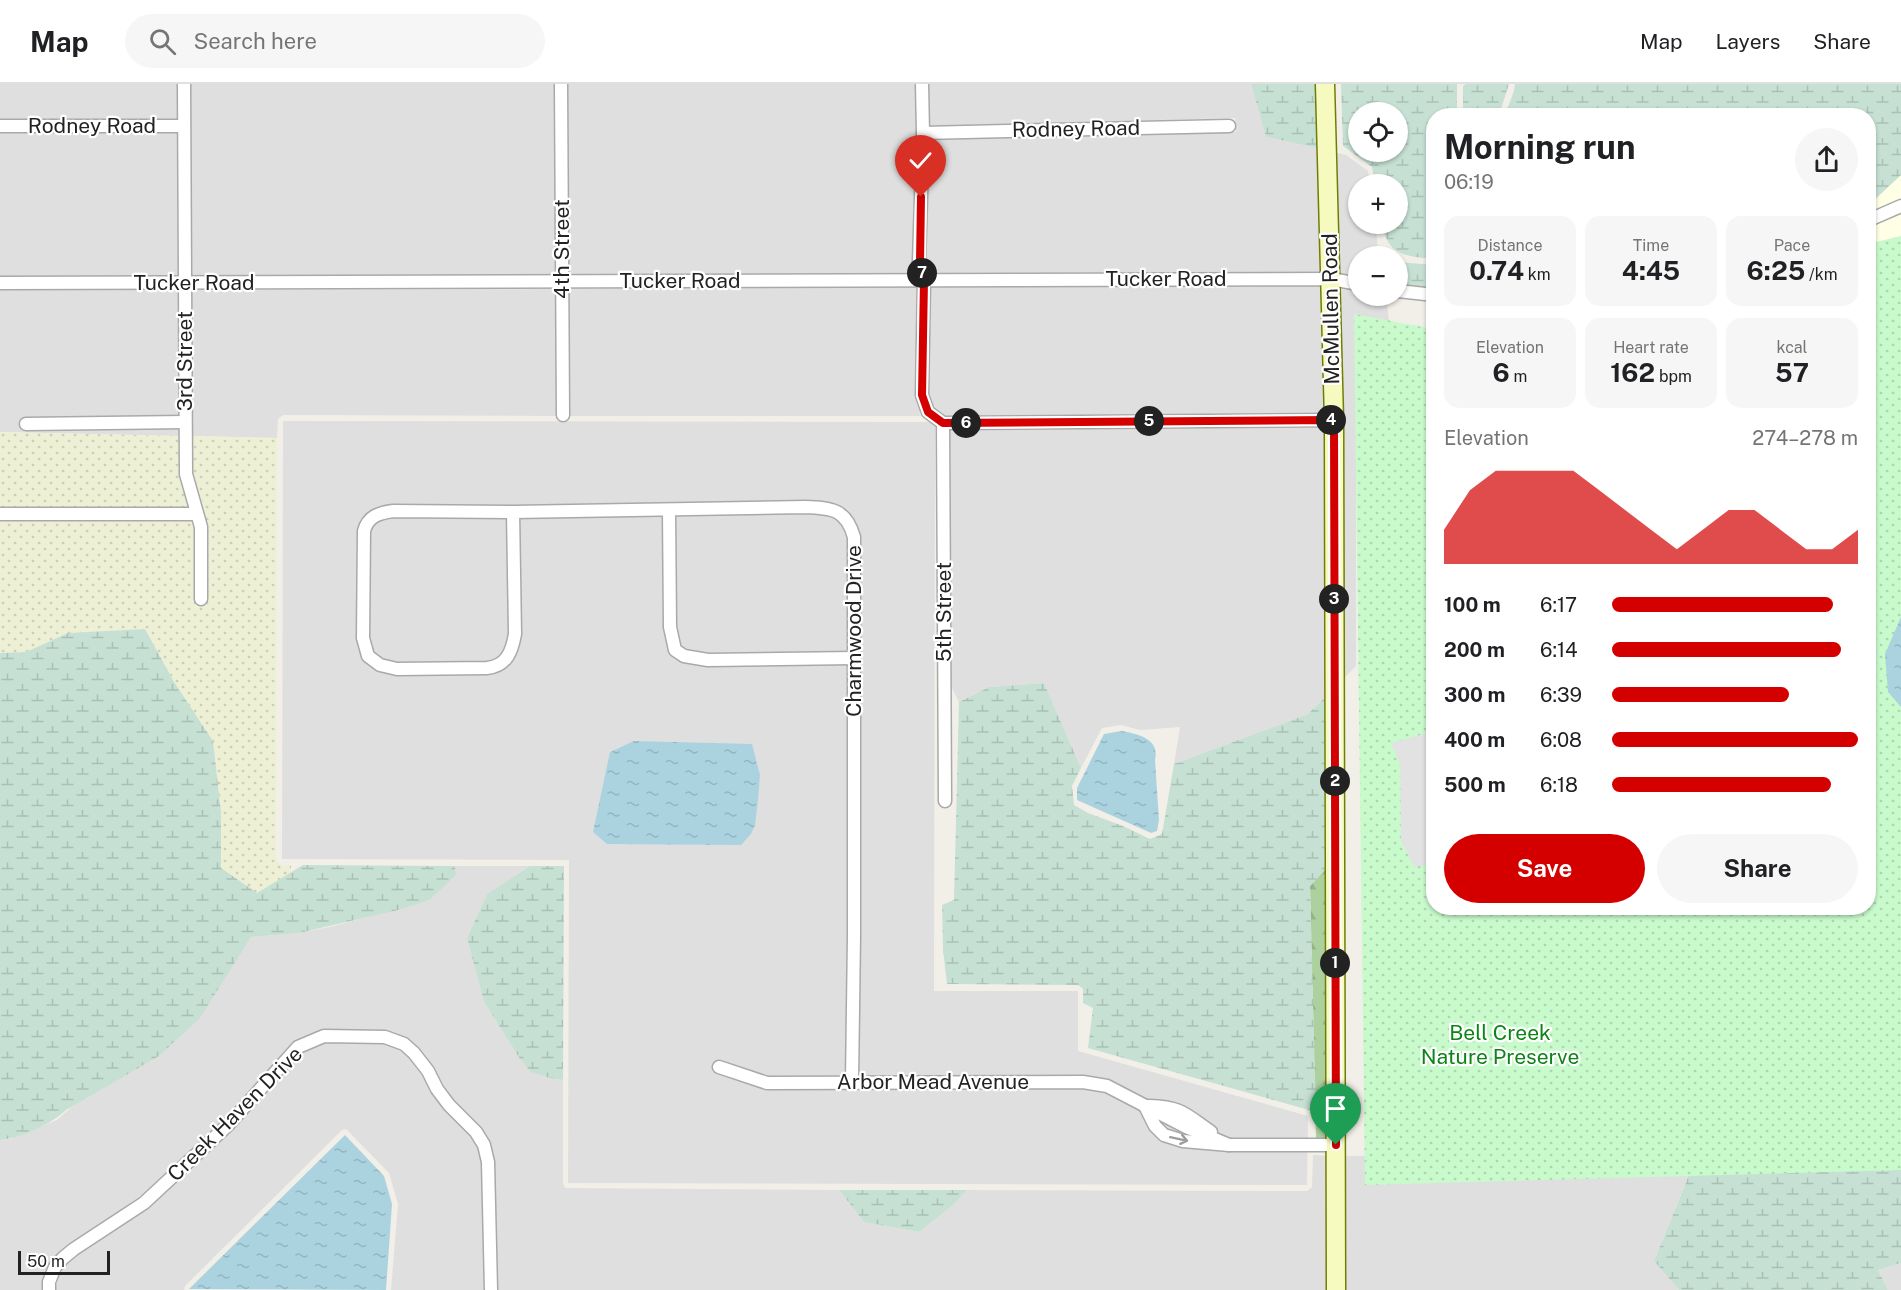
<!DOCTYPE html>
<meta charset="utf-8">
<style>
:root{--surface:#fff;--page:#f6f6f6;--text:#202124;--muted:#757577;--line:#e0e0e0;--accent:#d40000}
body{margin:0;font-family:"Public Sans",sans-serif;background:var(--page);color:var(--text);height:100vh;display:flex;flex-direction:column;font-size:22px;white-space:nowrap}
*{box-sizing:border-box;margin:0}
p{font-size:20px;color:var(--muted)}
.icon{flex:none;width:33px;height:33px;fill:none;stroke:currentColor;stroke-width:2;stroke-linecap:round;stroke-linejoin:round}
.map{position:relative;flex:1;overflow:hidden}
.sheet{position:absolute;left:1426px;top:24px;width:450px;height:807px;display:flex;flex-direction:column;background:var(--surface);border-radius:24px;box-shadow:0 2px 4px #0004}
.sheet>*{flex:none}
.buttons{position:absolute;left:1348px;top:18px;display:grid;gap:12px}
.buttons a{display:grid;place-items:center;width:60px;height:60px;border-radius:50%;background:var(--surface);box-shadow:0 2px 4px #0004;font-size:30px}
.scale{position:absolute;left:18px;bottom:15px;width:92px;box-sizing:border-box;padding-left:6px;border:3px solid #222;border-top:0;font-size:16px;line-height:21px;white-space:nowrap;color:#222;-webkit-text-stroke:4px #fff;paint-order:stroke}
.pin{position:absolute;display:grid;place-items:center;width:51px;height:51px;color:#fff;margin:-62px -26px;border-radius:50% 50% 50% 0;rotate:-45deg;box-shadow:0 0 6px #0007}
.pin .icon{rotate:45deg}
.km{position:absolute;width:30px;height:30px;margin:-15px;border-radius:50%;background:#222;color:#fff;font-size:16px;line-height:30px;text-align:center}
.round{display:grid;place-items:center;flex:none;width:63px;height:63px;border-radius:32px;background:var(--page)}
.headline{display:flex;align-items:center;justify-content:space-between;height:102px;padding:0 18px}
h1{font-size:33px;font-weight:700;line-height:45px}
.figures{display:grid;grid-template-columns:repeat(3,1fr);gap:9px;height:102px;padding:6px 18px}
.figures div{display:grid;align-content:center;border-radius:15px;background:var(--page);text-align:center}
.figures b{font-size:26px;font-weight:700}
.figures small{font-size:16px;font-weight:400}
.figures p{font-size:16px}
.chart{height:168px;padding:12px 18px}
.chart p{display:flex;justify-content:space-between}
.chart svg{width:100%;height:108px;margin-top:6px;fill:var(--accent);opacity:.7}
.action{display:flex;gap:12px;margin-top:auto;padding:12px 18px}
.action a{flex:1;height:69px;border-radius:36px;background:var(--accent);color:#fff;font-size:24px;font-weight:700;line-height:69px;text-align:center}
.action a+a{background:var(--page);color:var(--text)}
ul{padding:0 18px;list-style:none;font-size:20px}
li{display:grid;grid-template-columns:96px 72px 1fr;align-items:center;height:45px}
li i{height:15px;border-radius:8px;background:var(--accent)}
header{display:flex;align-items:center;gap:36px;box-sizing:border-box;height:84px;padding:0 30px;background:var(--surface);border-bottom:2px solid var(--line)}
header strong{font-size:28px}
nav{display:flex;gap:33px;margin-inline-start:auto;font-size:21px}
.search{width:420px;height:54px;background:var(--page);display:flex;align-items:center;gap:15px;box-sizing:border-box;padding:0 21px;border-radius:33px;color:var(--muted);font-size:22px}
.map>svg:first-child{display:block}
.residential{fill:#e0dfdf}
.education{fill:#ffffe5}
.farmland{fill:url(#farmland-dots)}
.forest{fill:url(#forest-firs)}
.wetland{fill:url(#wetland-marsh);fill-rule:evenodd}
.park{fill:url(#park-dots)}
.parking{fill:#e2e2e2}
.water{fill:url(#water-ripples)}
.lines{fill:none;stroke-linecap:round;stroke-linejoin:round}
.street-casing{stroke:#a9a9a9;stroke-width:15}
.secondary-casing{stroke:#707d05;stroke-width:21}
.street{stroke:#fff;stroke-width:12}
.secondary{stroke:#f7fabf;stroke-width:18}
.oneway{stroke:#9c9c9c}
.route-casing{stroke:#fff;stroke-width:12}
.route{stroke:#d40000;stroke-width:8}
.labels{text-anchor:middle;stroke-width:4.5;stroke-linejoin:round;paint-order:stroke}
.street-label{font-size:21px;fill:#222;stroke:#fff}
.park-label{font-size:21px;fill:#0c8416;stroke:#fff}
</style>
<header>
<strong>Map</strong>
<div class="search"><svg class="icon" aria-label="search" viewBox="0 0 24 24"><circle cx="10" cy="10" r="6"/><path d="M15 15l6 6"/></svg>Search here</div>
<nav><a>Map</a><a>Layers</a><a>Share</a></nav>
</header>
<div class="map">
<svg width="1901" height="1206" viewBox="0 0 1901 1206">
<defs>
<pattern id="farmland-dots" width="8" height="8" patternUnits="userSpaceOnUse" patternTransform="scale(1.5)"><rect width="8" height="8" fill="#eef0d5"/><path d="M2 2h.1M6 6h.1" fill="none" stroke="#ccceb7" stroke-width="1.8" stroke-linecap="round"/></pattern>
<pattern id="forest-firs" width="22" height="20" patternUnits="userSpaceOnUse" patternTransform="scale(1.5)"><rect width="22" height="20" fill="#add19e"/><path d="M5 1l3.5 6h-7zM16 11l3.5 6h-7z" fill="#95b388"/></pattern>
<pattern id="wetland-marsh" width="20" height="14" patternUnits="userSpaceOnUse" patternTransform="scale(1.5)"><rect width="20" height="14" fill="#c6e0d4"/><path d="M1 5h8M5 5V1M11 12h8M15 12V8" fill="none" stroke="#aac0b6"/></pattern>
<pattern id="park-dots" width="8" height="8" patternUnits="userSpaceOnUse" patternTransform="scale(1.5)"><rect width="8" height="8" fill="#c8facc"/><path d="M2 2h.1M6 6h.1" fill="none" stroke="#acd6af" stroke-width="1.8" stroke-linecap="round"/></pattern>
<pattern id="water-ripples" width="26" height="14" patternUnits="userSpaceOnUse" patternTransform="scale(1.5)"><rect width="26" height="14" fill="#aad3df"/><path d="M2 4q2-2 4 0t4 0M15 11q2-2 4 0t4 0" fill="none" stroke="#92b5bf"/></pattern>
</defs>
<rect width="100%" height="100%" fill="#f2efe9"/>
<!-- residential -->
<g class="residential">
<polygon points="0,0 178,0 177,35 0,35"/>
<polygon points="190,0 555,0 556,191 191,192"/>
<polygon points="568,0 916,0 917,49 913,177 916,189 568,191"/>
<polygon points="928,0 1251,0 1266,53 1321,65 1324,188 929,189 926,177 929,56 1236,48 1235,34 929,42"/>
<polygon points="0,49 177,49 178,192 0,192"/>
<polygon points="1333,68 1346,71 1368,87 1370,100 1359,100 1359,140 1376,140 1378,172 1359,172 1359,193 1337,189"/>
<polygon points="1325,202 1328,329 945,332 933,323 929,310 930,203"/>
<polygon points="918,203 916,310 921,327 919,330 922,332 569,332 568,205"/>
<polygon points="1337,204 1359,207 1359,212 1386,212 1392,262 1356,299 1356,582 1341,597"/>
<polygon points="556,205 556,332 283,331 278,335 277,354 192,352 191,206"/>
<polygon points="0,206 178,206 179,352 0,348"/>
<polygon points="283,337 935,338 934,907 1078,907 1078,967 1308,1032 1307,1101 568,1099 569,776 282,775"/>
<polygon points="1328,343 1328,610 1308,630 1174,680 1180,643 1140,646 1121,641 1102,644 1081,684 1044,599 989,603 959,618 950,600 949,346"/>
<polygon points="455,782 530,782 487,810 467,854 484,918 520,975 532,988 550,994 563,996 563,1099 565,1104 839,1106 864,1138 919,1148 952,1122 967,1106 1307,1107 1312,1103 1313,1071 1330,1072 1329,1206 497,1206 494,1077 490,1060 482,1044 454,1016 419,964 406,954 385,946 324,945 293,958 225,1035 203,1058 140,1112 94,1145 70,1159 58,1170 50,1180 42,1206 0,1206 0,1056 9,1055 57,1036 232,881 251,853 299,849 334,842 430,816 456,791"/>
<polygon points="325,959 384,960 401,967 410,974 445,1026 472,1052 479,1064 482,1078 484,1206 391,1206 398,1120 389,1089 346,1045 342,1046 185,1202 184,1206 55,1206 61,1187 67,1180 77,1171 147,1124 234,1045 301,969"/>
<polygon points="1697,1070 1654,1177 1679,1206 1342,1206 1342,1072"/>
<polygon points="1901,1179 1901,1206 1888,1206 1878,1186"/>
</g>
<!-- education -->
<polygon class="education" points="1901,91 1901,152 1869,160 1869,101"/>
<!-- farmland -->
<g class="farmland">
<polygon points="0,348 179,352 180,390 189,423 0,423"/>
<polygon points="192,352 277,354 276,775 280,781 291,781 291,789 257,809 221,784 221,728 213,657 174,598 145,545 68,549 26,568 0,569 0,437 193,437 195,457 195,522 207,522 207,443 204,423 192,389"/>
</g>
<!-- forest -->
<polygon class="forest" points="1329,781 1330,1054 1316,1054 1310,802"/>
<!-- wetland -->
<g class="wetland">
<polygon points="1251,0 1318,0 1321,65 1266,53"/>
<path d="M1341 0H1457V25L1460 31 1434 32V175C1405 172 1388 172 1382 140H1398V100H1375L1372 83 1343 62ZM1359 28H1398V68H1359Z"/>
<polygon points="1466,0 1509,0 1499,31 1465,31 1463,24 1463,2"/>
<polygon points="1515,0 1901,0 1901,91 1869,121 1869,32 1505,31 1514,7"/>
<polygon points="1398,178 1434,181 1434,204 1398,200"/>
<path d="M145 545 174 598 213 657 221 728V784L257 809 303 781 455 782 456 791 430 816 398 826 299 849 251 853 200 934 159 972 66 1026C52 1040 20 1054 0 1056V569L26 568 68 549Z"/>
<polygon points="1044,599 1081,684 1072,702 1074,721 1088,729 1123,742 1150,755 1162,750 1174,680 1308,630 1328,610 1329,781 1310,802 1316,1030 1313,1030 1309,1026 1088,964 1093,924 1083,919 1083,905 1078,901 947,900 943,866 942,821 954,816 959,618 989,603"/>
<polygon points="1901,737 1901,1179 1878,1186 1888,1206 1679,1206 1654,1177 1697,1071 1869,824"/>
<polygon points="530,782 564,782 563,996 550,994 531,988 520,975 484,918 467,854 487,810"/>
<polygon points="839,1106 967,1106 952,1122 919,1148 864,1138"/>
</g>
<!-- park -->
<polygon class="park" points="1901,152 1901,1086 1365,1101 1354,230 1434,245 1434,824 1869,824 1869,160"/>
<!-- parking -->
<polygon class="parking" points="1434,647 1434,780 1414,783 1401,757 1400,679 1391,659"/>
<!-- water -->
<g class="water">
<polygon points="1901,533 1901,623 1888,608 1885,570"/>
<path d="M1121 647C1139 650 1160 655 1155 676L1159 736 1157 747 1151 749 1077 716V704L1104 650Z"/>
<polygon points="634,657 752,660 760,691 758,716 755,741 751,750 741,761 607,760 593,748 610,668"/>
<polygon points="345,1051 384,1092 392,1120 386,1206 189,1205"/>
</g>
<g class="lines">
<defs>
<g id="street">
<polyline points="184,0 186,390 201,443 201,515"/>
<polyline points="561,0 563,331"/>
<polyline points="922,0 923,49 919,178 924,196 922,311 928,328 943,339 1334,336"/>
<polyline points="0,42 183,42"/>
<polyline points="923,49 1229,42"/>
<polyline points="1869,136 1901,122"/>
<polyline points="0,199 1331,195 1359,200"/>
<polyline points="1398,207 1434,211"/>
<polyline points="943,339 945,717"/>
<polyline points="26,340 185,338"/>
<polyline points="669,426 670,543 675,566 684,572 708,576 854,574"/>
<path d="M513 428 515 550C512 567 507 582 487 584L397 585 380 581 368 572 363 554 364 447C368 432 379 429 393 427L513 428 805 423C832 424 846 425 854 453V851L852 997"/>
<polyline points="0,430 197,430"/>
<polyline points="719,983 767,999 1083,998 1107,1002 1186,1043 1229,1061"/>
<polyline points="1145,1022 1155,1042 1164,1051 1183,1057 1229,1061 1336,1061"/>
<path d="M1149 1022C1182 1023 1185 1030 1211 1048"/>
<polyline points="49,1206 49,1198 55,1183 63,1174 74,1165 144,1119 229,1040 298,963 324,952 385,953 404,960 414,969 428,987 437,1005 449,1021 476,1048 484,1061 488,1078 491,1206"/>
</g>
<polyline id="secondary" points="1325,0 1334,336 1336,1206"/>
</defs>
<!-- street casing -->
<use href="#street" class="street-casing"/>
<!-- secondary casing -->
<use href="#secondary" class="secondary-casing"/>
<!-- street -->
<use href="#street" class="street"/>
<!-- secondary -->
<use href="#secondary" class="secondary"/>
</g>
<!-- one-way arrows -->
<defs><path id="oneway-shaft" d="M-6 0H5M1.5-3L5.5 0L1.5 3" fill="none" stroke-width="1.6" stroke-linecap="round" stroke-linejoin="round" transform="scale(1.5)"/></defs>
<use class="oneway" href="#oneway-shaft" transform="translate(1179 1055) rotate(12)"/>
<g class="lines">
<defs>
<polyline id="route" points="921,113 920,178 924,196 922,311 928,328 943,339 1334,336 1336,1061"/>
</defs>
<!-- route casing -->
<use href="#route" class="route-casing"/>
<!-- route -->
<use href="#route" class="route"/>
</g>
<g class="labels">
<!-- street labels -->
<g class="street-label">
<text x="92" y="49">Rodney Road</text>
<text transform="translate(1076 45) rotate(-1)" y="7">Rodney Road</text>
<text transform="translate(562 165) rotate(-90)" y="7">4th Street</text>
<text x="1166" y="202">Tucker Road</text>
<text x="680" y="204">Tucker Road</text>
<text x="194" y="206">Tucker Road</text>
<text transform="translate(1331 225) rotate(-91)" y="7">McMullen Road</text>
<text transform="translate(185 277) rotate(-90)" y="7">3rd Street</text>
<text transform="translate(944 528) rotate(-90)" y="7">5th Street</text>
<text transform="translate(854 547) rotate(-90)" y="7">Charmwood Drive</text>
<text x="933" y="1005">Arbor Mead Avenue</text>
<text transform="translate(235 1030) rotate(-45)" y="7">Creek Haven Drive</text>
</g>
<!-- park labels -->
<g class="park-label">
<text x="1500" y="956">Bell Creek<tspan x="1500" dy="24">Nature Preserve</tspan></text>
</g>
</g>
</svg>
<div class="buttons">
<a><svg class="icon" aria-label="locate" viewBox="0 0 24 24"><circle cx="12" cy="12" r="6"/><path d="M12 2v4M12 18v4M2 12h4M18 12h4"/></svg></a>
<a>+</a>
<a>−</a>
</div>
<div class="scale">50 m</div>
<div class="pin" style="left:1336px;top:1061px;background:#1e9e55"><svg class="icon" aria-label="arrive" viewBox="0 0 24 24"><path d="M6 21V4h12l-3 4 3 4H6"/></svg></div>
<div class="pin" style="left:921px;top:113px;background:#d93025"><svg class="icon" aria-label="check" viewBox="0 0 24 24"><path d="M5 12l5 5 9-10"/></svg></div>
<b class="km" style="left:1335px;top:879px">1</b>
<b class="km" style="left:1335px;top:697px">2</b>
<b class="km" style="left:1334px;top:515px">3</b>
<b class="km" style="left:1331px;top:336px">4</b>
<b class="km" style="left:1149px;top:337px">5</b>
<b class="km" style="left:966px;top:339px">6</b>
<b class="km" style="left:922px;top:189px">7</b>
<section class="sheet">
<div class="headline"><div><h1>Morning run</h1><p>06:19</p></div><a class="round"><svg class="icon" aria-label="share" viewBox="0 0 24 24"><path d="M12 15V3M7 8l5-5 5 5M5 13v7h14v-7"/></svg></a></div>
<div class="figures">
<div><p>Distance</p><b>0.74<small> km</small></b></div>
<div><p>Time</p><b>4:45</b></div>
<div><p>Pace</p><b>6:25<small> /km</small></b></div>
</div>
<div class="figures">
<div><p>Elevation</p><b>6<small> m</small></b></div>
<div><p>Heart rate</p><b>162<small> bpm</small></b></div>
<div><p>kcal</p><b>57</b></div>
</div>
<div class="chart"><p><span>Elevation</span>274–278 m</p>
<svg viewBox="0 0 160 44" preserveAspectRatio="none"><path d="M0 44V30L10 14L20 6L30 6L40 6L50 6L60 14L70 22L80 30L90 38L100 30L110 22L120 22L130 30L140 38L150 38L160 30V44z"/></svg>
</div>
<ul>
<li><b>100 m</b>6:17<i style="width:90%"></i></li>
<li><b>200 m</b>6:14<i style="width:93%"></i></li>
<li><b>300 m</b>6:39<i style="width:72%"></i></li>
<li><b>400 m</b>6:08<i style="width:100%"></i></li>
<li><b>500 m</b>6:18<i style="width:89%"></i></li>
</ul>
<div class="action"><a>Save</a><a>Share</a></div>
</section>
</div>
